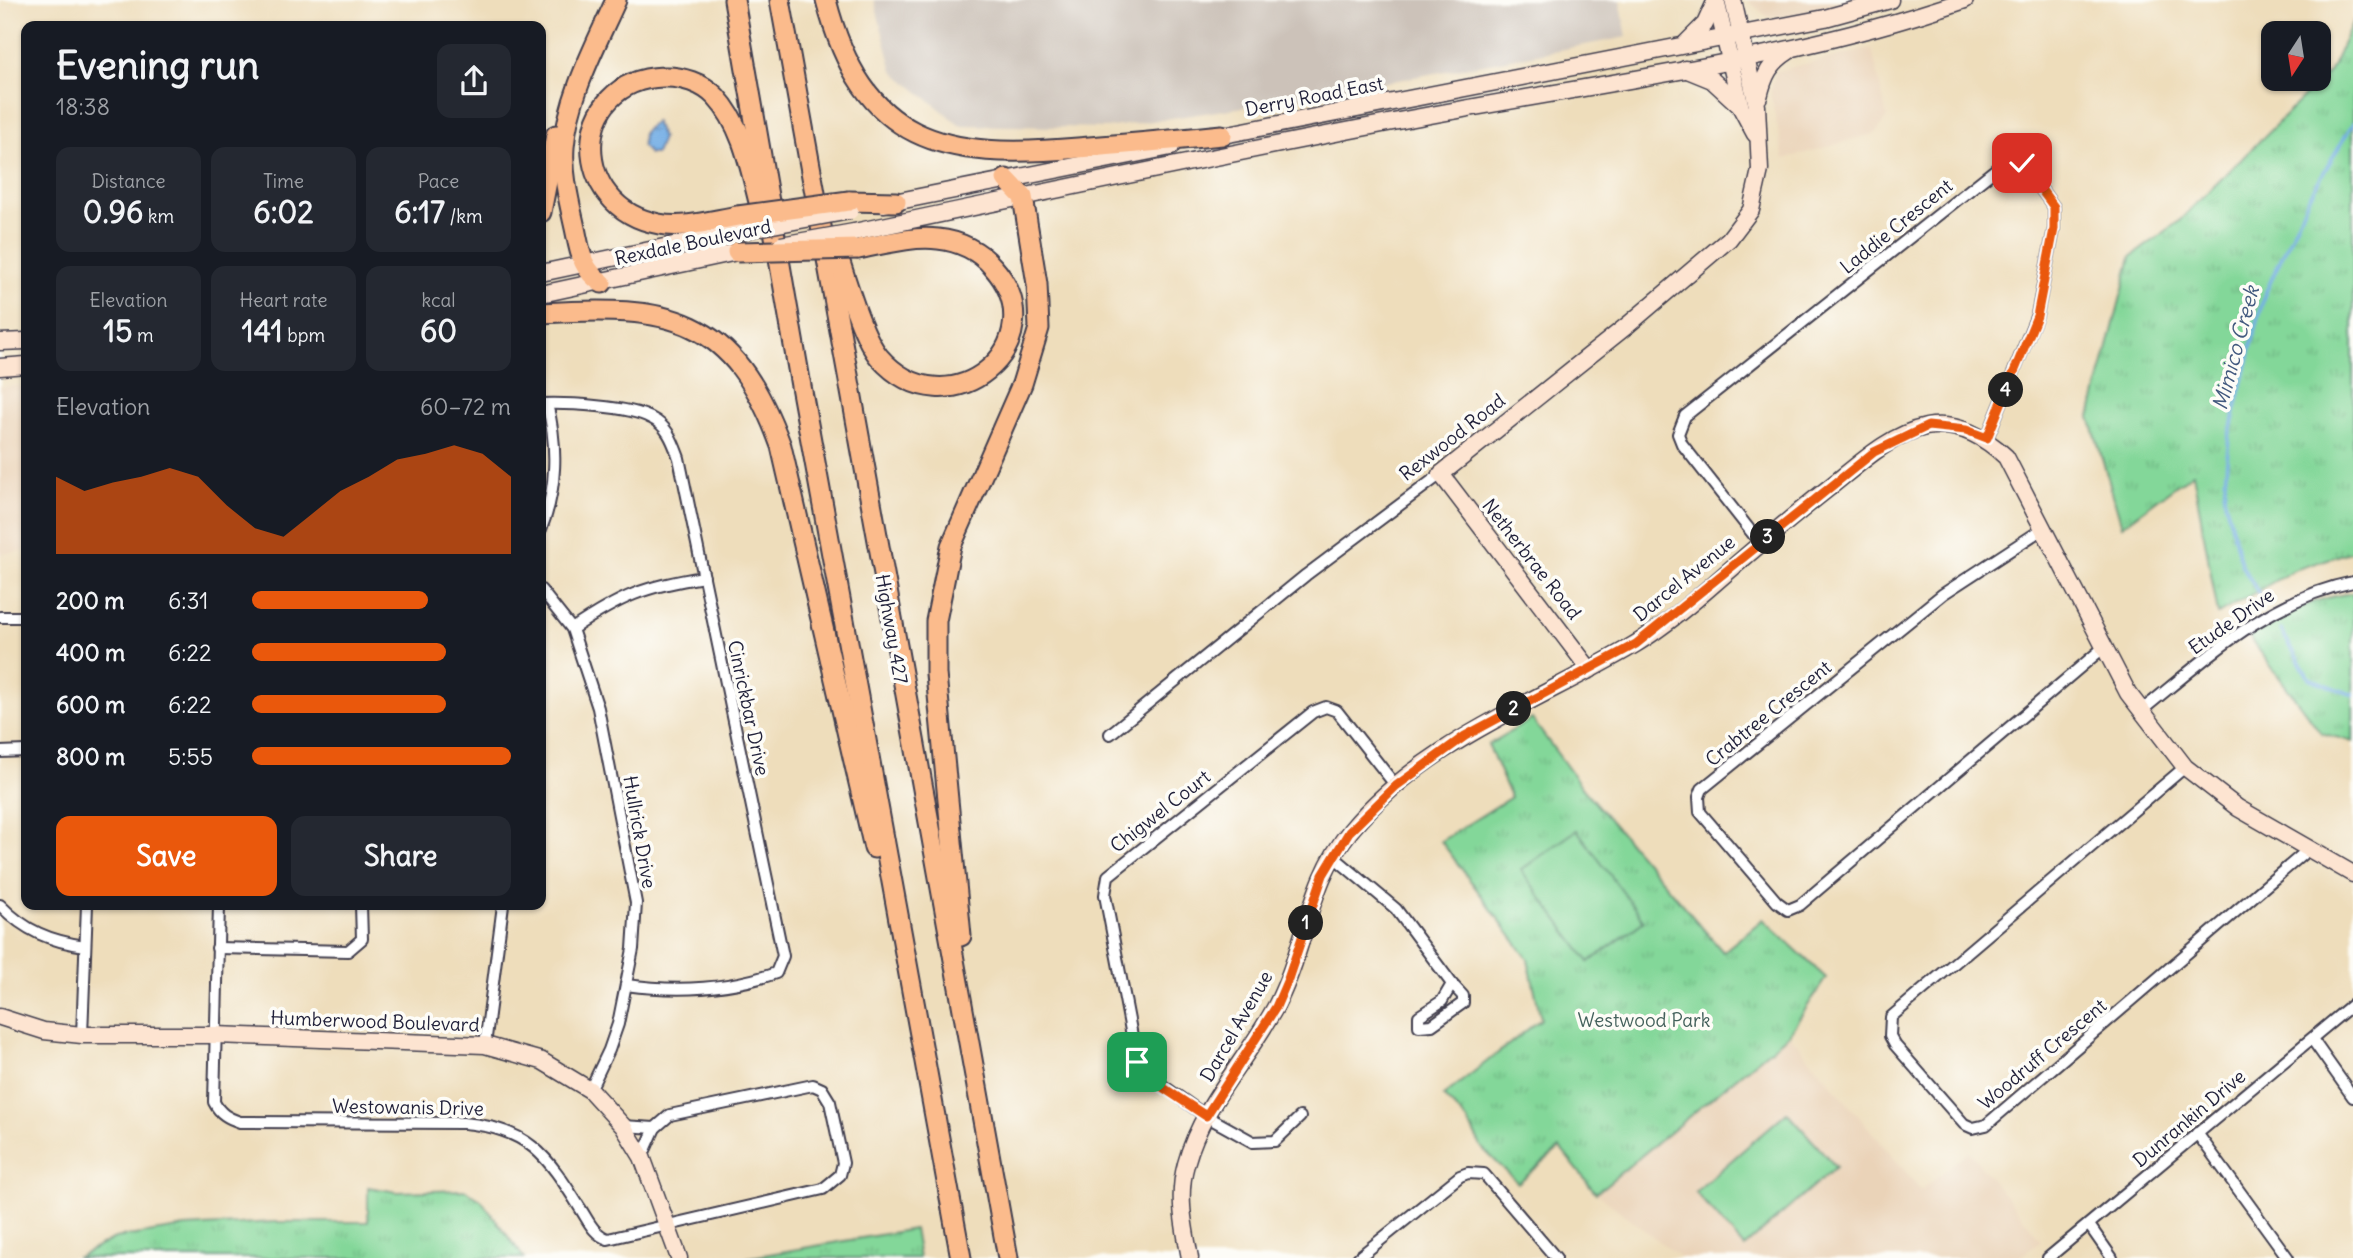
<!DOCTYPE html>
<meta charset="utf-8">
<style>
:root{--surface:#171b24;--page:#242831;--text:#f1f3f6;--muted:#9ea1a6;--accent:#ea580c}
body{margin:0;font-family:Delius,sans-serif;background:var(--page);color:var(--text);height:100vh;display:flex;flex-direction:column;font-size:26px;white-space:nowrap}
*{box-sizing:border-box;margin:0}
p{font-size:23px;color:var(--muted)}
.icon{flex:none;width:38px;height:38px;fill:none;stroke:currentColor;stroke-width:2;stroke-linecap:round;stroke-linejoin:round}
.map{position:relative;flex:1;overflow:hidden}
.sheet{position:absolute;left:21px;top:21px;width:525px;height:889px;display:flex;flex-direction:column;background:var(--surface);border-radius:14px;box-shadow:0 2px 5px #0004}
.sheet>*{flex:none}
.needle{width:46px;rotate:192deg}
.buttons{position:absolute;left:2261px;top:21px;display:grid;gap:14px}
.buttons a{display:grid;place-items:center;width:70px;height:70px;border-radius:14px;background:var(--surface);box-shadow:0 2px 5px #0004;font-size:35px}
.pin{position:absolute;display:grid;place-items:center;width:60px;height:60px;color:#fff;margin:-30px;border-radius:14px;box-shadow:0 4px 10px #0006}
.km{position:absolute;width:35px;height:35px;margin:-18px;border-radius:50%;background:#222;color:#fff;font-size:19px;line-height:35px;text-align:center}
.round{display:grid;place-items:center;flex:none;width:74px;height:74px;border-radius:14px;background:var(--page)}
.overview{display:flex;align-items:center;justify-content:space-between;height:119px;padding:0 35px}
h1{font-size:38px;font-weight:700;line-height:52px}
.figures{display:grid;grid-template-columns:repeat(3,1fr);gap:10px;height:119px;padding:7px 35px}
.figures div{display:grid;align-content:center;border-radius:14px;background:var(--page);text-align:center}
.figures b{font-size:30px;font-weight:700}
.figures small{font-size:19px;font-weight:400}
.figures p{font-size:19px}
.chart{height:196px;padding:14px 35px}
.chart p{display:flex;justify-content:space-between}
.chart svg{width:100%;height:126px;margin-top:7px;fill:var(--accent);opacity:.7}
.cta{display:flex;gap:14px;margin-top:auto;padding:14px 35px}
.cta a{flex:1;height:80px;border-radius:14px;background:var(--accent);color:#fff;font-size:28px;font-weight:700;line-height:80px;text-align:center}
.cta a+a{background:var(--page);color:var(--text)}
ul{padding:0 35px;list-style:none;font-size:23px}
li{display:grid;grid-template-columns:112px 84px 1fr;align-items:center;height:52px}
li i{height:18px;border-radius:9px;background:var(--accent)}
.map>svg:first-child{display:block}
.built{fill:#ead3b8}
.industrial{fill:#ccc2b9}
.grass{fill:url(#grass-tufts);stroke:#527c6a;stroke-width:2}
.garden{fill:#83d799;stroke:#527c6a;stroke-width:2}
.water{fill:url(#water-ripples);stroke:#4c6890;stroke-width:2}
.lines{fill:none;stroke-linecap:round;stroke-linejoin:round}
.stream{stroke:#75aee5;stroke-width:3.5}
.street-casing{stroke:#413e4e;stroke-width:14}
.secondary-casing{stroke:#413e4e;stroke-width:19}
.highway-casing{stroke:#413e4e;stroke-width:23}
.street{stroke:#fff;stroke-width:10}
.secondary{stroke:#fde4d1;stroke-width:16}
.highway{stroke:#fbbb8c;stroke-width:19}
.secondary-bridge-casing{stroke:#413e4e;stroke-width:19;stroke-linecap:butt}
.highway-bridge-casing{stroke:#413e4e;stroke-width:23;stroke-linecap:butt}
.secondary-bridge{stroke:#fde4d1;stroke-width:16}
.highway-bridge{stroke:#fbbb8c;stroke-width:19}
.route-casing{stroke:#fff;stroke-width:14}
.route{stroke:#ea580c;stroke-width:9}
.labels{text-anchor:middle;stroke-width:7;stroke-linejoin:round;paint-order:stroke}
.street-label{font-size:19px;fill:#22223b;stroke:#fdfcf7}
.park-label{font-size:19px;fill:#44615c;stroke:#fdfcf7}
.water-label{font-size:21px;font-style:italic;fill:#435a7f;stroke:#fdfcf7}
</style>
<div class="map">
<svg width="2353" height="1258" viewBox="0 0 2353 1258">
<defs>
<pattern id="grass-tufts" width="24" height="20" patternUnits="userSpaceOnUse" patternTransform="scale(1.75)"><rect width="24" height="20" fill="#83d799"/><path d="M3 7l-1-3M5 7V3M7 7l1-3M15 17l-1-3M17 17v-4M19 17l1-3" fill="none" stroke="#71b885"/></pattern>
<pattern id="water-ripples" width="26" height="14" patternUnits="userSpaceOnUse" patternTransform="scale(1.75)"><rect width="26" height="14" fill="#75aee5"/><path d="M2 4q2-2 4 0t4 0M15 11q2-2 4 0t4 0" fill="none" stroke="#608dbb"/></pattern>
</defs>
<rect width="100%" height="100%" fill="#fdfcf7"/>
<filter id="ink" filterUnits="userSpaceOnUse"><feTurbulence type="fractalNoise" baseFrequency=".0143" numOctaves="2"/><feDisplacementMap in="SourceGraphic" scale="14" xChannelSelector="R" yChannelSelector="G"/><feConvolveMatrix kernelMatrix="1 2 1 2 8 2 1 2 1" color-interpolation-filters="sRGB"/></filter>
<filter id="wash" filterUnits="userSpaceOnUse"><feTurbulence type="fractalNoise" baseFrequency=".00686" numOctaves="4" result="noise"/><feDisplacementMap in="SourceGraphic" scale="28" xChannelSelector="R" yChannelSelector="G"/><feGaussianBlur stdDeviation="1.57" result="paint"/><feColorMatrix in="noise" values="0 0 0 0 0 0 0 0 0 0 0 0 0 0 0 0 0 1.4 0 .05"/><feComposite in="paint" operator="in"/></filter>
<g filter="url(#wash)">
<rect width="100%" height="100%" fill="#edb"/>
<!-- built -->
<g class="built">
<polygon points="1747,0 1855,0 1787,17 1768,17"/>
<polygon points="1872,48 1887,117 1876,133 1784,159 1770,92 1776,71"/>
<polygon points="26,385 26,551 0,554 0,387"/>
<polygon points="1789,1034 1921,1190 1969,1151 2041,1240 2019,1258 1681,1258 1596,1193"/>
</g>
<!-- industrial -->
<polygon class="industrial" points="874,0 1620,0 1627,37 1302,98 1106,128 960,125 893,71"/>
<!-- grass -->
<g class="grass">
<polygon points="2353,21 2353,551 2294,570 2218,614 2193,473 2122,526 2090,417 2131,257 2178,222 2330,71"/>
<path d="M2353 593V742L2321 733 2247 634C2280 615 2315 597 2353 593Z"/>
<polygon points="1532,719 1584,790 1723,952 1763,919 1826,978 1789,1034 1596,1193 1560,1148 1518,1183 1482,1148 1467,1120 1443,1096 1541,1019 1528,959 1441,841 1511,797 1488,745"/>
<polygon points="368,1187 397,1192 465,1190 481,1200 524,1258 76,1258 115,1238 185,1227 274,1222 368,1222"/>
<polygon points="914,1229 919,1258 746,1258"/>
</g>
<!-- garden -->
<g class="garden">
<polygon points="1577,830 1644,921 1589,962 1521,870"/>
<polygon points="1787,1112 1836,1167 1744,1247 1695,1192"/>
</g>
<!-- water -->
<polygon class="water" points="655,122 662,138 656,154 649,154 642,146 643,132"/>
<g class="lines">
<!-- stream -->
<g class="stream">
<polyline points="2259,594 2241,564 2224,496 2229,436 2264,296 2308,199 2353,123"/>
<polyline points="2281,630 2309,678 2353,695"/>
</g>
</g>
</g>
<g filter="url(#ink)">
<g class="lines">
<defs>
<g id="street">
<path d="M541 404C567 403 629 406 651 418 668 426 673 442 679 458L783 956 776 973C727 990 677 992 626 985"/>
<path d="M541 529C557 490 558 445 547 404"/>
<polyline points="2041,530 1943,594 1702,789 1699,797 1700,812 1777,902 1788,910 1800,905 2103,648"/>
<polyline points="1760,543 1682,444 1678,434 1685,416 2001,165 2014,160 2022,163 2054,207 2054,229 2037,315 1987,438"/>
<polyline points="541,590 572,629 598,708 636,903 633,949 618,1024 609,1050 590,1090"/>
<polyline points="0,617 26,617"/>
<path d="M572 629C621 596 645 586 704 577"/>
<path d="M2141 711C2207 658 2268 599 2353 582"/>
<polyline points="1110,734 1306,575 1441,474"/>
<polyline points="0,752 26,751"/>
<polyline points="2185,767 1891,1017 1890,1036 1895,1045 1964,1124 1973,1128 1986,1125 2310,848"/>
<polyline points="1334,857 1396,909 1452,984 1442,1001 1419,1016 1419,1026 1432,1025 1463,1003 1463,996 1452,984"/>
<path d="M0 905C25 931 50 941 85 946"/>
<path d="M219 905 214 1102C220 1114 228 1118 240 1122L463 1123C528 1128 547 1155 580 1208 588 1220 593 1234 608 1239L823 1189 840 1175 843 1163 830 1102 822 1089 813 1085 670 1115 655 1128 642 1157"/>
<polyline points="217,948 348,951 362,939 361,905"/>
<polyline points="82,1035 87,905"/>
<polyline points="2312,1039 2353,1097"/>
<polyline points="485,1045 503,905"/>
<polyline points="1300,1117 1275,1141 1253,1142 1206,1116 1142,1071 1137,1062 1105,895 1108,876 1313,712 1326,707 1337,711 1396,786"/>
<polyline points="623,1126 655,1128"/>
<polyline points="2197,1133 2288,1258"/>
<polyline points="2089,1225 2112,1258"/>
<polyline points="1358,1258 1460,1176 1468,1173 1484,1174 1556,1258"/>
<polyline points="2048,1258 2353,1004"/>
</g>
<g id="secondary">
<polyline points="1716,0 1741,108 1755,134"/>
<polyline points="1686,43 1705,24 1716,0"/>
<polyline points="1685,69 1712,80 1738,104"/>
<path d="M1759 97C1764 75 1770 63 1789 51"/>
<polyline points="1213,137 1825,18 1890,0"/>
<polyline points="884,204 1171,147"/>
<path d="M854 232C1052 191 1249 148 1447 112 1620 80 1798 58 1965 0"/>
<polyline points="541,273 745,230"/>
<polyline points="541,294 737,252"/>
<polyline points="0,342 26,341"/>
<polyline points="0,367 26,365"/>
<polyline points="1590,670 1441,474 1629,324 1729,239 1751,210 1760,170 1757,106 1733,0"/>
<polyline points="0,1017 44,1031 82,1035 215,1035 485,1045 542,1061 590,1090 623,1126 642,1157 679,1258"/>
<path d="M1190 1258C1184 1226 1177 1196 1186 1164 1202 1104 1249 1058 1277 1004 1306 947 1309 880 1351 830 1424 742 1537 702 1632 646 1658 631 1685 609 1708 589 1748 554 1788 520 1830 487 1858 465 1890 434 1926 427 1957 421 1985 437 2006 457L2128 693 2185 767 2238 808 2353 874"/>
</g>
<g id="highway">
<polyline points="734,0 801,386 961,1258"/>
<polyline points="780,0 1008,1258"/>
<path d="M826 0C863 144 944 160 1078 148 1126 144 1174 140 1222 135"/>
<polyline points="849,201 896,202"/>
<polyline points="541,212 556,135"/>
<path d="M738 216C713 220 684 229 659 224 568 208 569 80 663 77 681 76 703 83 716 97 744 127 751 172 761 210"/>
<path d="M832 238C843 269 860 334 879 357 949 437 1060 342 993 267 980 251 959 241 938 239 912 236 884 244 858 249"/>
<path d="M602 283C581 269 580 251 575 228 569 201 562 174 564 147 568 96 595 47 616 0"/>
<path d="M541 313C670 305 733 314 781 446L874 848"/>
<polyline points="961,936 936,674 936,621 951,546 1022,384 1039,328 1037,284 1023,197 1006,179"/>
</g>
</defs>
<!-- street casing -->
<use href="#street" class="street-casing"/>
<!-- secondary casing -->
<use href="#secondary" class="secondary-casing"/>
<!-- highway casing -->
<use href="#highway" class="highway-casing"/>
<!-- street -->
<use href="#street" class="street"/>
<!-- secondary -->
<use href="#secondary" class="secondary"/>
<!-- highway -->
<use href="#highway" class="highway"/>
<defs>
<g id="secondary-bridge">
<polyline points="745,230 850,211"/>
<polyline points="781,245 854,232"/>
</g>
<g id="highway-bridge">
<polyline points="738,216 849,201"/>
<polyline points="737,252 858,249"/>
</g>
</defs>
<!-- secondary-bridge casing -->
<use href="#secondary-bridge" class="secondary-bridge-casing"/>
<!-- highway-bridge casing -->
<use href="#highway-bridge" class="highway-bridge-casing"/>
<!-- secondary-bridge -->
<use href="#secondary-bridge" class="secondary-bridge"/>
<!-- highway-bridge -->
<use href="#highway-bridge" class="highway-bridge"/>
</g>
</g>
<g class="lines" filter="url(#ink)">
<defs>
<polyline id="route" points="1137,1062 1147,1077 1206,1116 1276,1007 1288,979 1323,875 1349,832 1396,786 1465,736 1636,644 1874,452 1928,426 1966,430 1987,438 2037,316 2054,229 2054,207 2022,163"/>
</defs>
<!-- route casing -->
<use href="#route" class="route-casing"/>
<!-- route -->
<use href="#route" class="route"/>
</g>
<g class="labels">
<!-- street labels -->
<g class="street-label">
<text transform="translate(1314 96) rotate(-11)" y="7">Derry Road East</text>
<text transform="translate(1896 226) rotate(-39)" y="7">Laddie Crescent</text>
<text transform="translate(693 242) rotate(-12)" y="7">Rexdale Boulevard</text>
<text transform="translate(1452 437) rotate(-38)" y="7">Rexwood Road</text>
<text transform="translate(1532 559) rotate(52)" y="7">Netherbrae Road</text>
<text transform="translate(1684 578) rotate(-39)" y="7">Darcel Avenue</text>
<text transform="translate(2231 621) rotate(-35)" y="7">Etude Drive</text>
<text transform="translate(892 629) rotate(80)" y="7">Highway 427</text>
<text transform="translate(749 708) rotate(78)" y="7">Cinrickbar Drive</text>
<text transform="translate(1768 713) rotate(-39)" y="7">Crabtree Crescent</text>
<text transform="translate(1160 811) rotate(-38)" y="7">Chigwel Court</text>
<text transform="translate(640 832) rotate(80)" y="7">Hullrick Drive</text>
<text transform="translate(375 1021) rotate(2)" y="7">Humberwood Boulevard</text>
<text transform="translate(1236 1026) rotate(-60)" y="7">Darcel Avenue</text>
<text transform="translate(2042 1054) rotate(-40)" y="7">Woodruff Crescent</text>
<text transform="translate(408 1107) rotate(1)" y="7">Westowanis Drive</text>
<text transform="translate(2189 1118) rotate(-40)" y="7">Dunrankin Drive</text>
</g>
<!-- park labels -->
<g class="park-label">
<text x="1644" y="1027">Westwood Park</text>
</g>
<!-- water labels -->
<g class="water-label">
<text transform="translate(2236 348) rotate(-75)" y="7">Mimico Creek</text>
</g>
</g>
</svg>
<div class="buttons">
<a><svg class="needle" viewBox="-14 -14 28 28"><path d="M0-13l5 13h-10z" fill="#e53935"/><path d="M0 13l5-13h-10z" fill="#9ea1a6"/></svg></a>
</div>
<div class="pin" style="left:1137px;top:1062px;background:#1e9e55"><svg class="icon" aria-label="arrive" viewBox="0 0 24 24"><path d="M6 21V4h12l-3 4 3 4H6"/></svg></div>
<div class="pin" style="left:2022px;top:163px;background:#d93025"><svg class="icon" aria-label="check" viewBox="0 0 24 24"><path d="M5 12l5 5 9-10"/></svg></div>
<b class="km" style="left:1306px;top:923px">1</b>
<b class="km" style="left:1514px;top:709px">2</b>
<b class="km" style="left:1768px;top:537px">3</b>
<b class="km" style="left:2006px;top:390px">4</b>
<section class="sheet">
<div class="overview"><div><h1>Evening run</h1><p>18:38</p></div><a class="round"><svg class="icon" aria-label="share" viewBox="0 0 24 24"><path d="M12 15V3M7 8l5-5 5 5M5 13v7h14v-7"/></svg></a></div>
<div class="figures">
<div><p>Distance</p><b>0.96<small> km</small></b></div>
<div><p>Time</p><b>6:02</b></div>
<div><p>Pace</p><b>6:17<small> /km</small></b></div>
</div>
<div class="figures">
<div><p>Elevation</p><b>15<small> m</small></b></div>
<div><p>Heart rate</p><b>141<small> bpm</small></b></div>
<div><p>kcal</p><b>60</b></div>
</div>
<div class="chart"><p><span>Elevation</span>60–72 m</p>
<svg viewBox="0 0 160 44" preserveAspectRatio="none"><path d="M0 44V17L10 22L20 19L30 17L40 14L50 17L60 27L70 35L80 38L90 30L100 22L110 17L120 11L130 9L140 6L150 9L160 17V44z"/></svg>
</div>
<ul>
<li><b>200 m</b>6:31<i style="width:68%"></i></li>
<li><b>400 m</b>6:22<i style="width:75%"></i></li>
<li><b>600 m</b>6:22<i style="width:75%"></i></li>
<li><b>800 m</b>5:55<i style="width:100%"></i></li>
</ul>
<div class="cta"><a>Save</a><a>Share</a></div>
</section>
</div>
